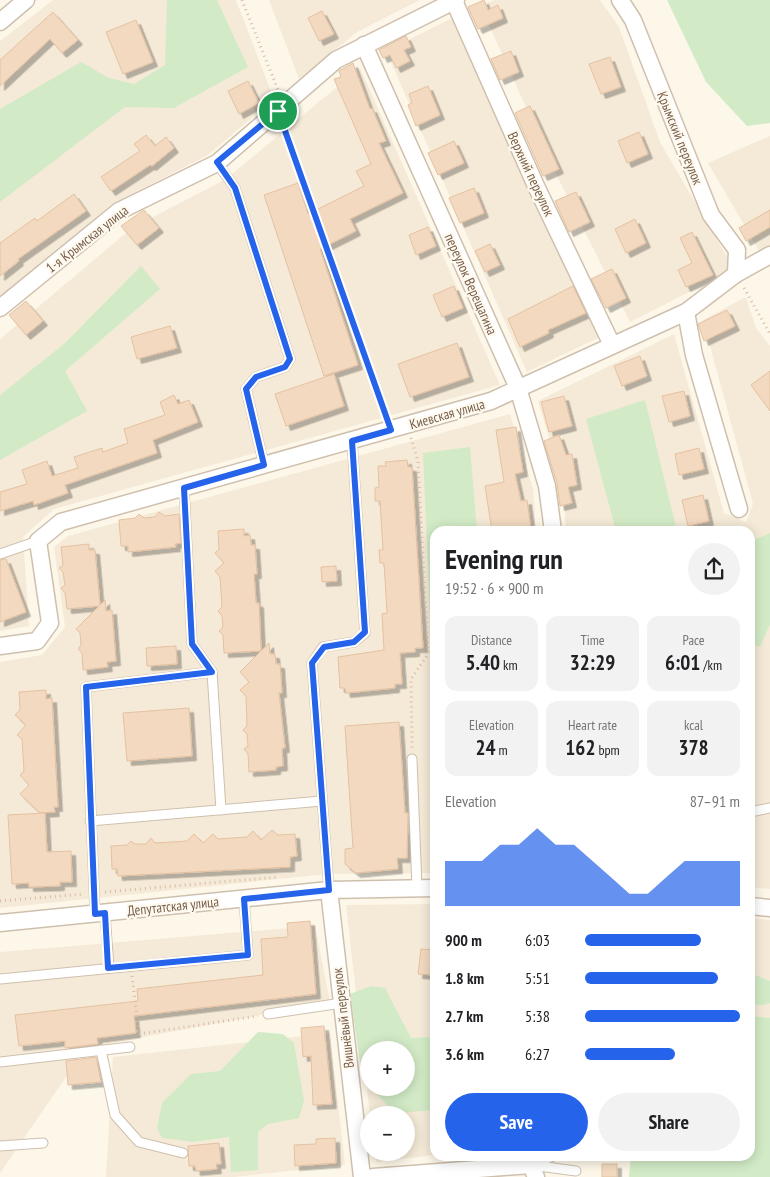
<!DOCTYPE html>
<meta charset="utf-8">
<style>
:root{--surface:#fff;--page:#f2f2f2;--text:#202124;--muted:#757577;--accent:#2563eb}
body{margin:0;font-family:"PT Sans Narrow",sans-serif;background:var(--page);color:var(--text);height:100vh;display:flex;flex-direction:column;font-size:19px;white-space:nowrap}
*{box-sizing:border-box;margin:0}
p{font-size:16px;color:var(--muted)}
.icon{flex:none;width:28px;height:28px;fill:none;stroke:currentColor;stroke-width:2;stroke-linecap:round;stroke-linejoin:round}
.map{position:relative;flex:1;overflow:hidden}
.details{position:absolute;left:430px;top:526px;width:325px;height:635px;display:flex;flex-direction:column;background:var(--surface);border-radius:15px;box-shadow:0 2px 12px #0003}
.details>*{flex:none}
.tools{position:absolute;left:360px;top:1041px;display:grid;gap:10px}
.tools a{display:grid;place-items:center;width:55px;height:55px;border-radius:50%;background:var(--surface);box-shadow:0 2px 12px #0003;font-size:25px}
.pin{position:absolute;display:grid;place-items:center;width:42px;height:42px;color:#fff;margin:-21px;border:2px solid #fff;border-radius:50%;box-shadow:0 1px 5px #0007}
.round{display:grid;place-items:center;flex:none;width:52px;height:52px;border-radius:26px;background:var(--page)}
.headline{display:flex;align-items:center;justify-content:space-between;height:85px;padding:0 15px}
h1{font-size:28px;font-weight:700;line-height:38px}
.stats{display:grid;grid-template-columns:repeat(3,1fr);gap:8px;height:85px;padding:5px 15px}
.stats div{display:grid;align-content:center;border-radius:12px;background:var(--page);text-align:center}
.stats b{font-size:21px;font-weight:700}
.stats small{font-size:14px;font-weight:400}
.stats p{font-size:14px}
.chart{height:140px;padding:10px 15px}
.chart p{display:flex;justify-content:space-between}
.chart svg{width:100%;height:90px;margin-top:5px;fill:var(--accent);opacity:.7}
.action{display:flex;gap:10px;margin-top:auto;padding:10px 15px}
.action a{flex:1;height:58px;border-radius:30px;background:var(--accent);color:#fff;font-size:20px;font-weight:700;line-height:58px;text-align:center}
.action a+a{background:var(--page);color:var(--text)}
ul{padding:0 15px;list-style:none;font-size:16px}
li{display:grid;grid-template-columns:80px 60px 1fr;align-items:center;height:38px}
li i{height:12px;border-radius:6px;background:var(--accent)}
.map>svg:first-child{display:block}
.residential{fill:#f5ead7;fill-rule:evenodd}
.green{fill:#d2ebc6}
.building{fill:#f2d9c0;stroke:#e5c1a0;filter:url(#shadow)}
.lines{fill:none;stroke-linecap:round;stroke-linejoin:round}
.service-casing{stroke:#cfc0ae;stroke-width:11}
.minor-casing{stroke:#cfc0ae;stroke-width:19}
.path{stroke:#d8bca3;stroke-width:3;stroke-dasharray:1 4;stroke-linecap:butt}
.service{stroke:#fff;stroke-width:9}
.minor{stroke:#fff;stroke-width:16}
.route-casing{stroke:#fff;stroke-width:10}
.route{stroke:#2563eb;stroke-width:6}
.labels{text-anchor:middle;stroke-width:4.5;stroke-linejoin:round;paint-order:stroke}
.street-label{font-size:14px;fill:#785f4c;stroke:#fffaf0}
</style>
<div class="map">
<svg width="770" height="1177" viewBox="0 0 770 1177">
<defs>
<filter id="shadow"><feDropShadow dx="4.5" dy="4.5" stdDeviation="0" flood-color="#0004"/></filter>
</defs>
<rect width="100%" height="100%" fill="#fdf7e9"/>
<!-- residential -->
<g class="residential">
<polygon points="53,0 236,0 274,99 208,155 114,203 0,299 0,41"/>
<polygon points="269,0 420,0 357,32 299,79"/>
<polygon points="495,0 600,0 619,27 660,142 734,269 630,322 556,174 480,5"/>
<polygon points="452,18 602,336 527,372 386,51"/>
<polygon points="360,68 500,385 54,509 23,537 29,626 0,631 0,339 132,228 226,179"/>
<polygon points="770,136 770,248 761,254 708,163"/>
<polygon points="746,297 756,328 770,346 770,889 750,887 750,531 566,531 563,484 538,401 674,334 724,513 746,522 753,504 703,320"/>
<polygon points="510,414 533,489 536,531 435,531 435,873 327,874 0,908 0,662 42,655 65,627 54,547 68,536"/>
<path d="M435 904V1155L376 1162 375 1153 406 1152V1115H370L346 905ZM369 1050H406V1088H369Z"/>
<polygon points="750,918 770,920 770,1029 750,1027"/>
<polygon points="315,926 330,1002 86,1048 0,1173 0,952"/>
<polygon points="330,1033 345,1165 234,1177 106,1177 113,1057"/>
</g>
<!-- green -->
<g class="green">
<polygon points="167,0 217,0 248,67 174,108 125,107 0,202 0,109 81,62 109,78 134,84 165,65"/>
<polygon points="667,0 770,0 770,123 747,126 706,82"/>
<polygon points="141,266 160,289 65,371 87,411 0,460 0,395 64,344"/>
<polygon points="645,400 677,531 616,531 586,419"/>
<polygon points="470,447 477,531 435,531 435,734 423,453"/>
<polygon points="770,533 770,624 760,647 750,643 750,542"/>
<polygon points="750,973 770,981 770,1003 764,1005 750,1004"/>
<polygon points="371,986 385,988 411,1038 435,1037 435,1110 395,1113 371,1088 406,1088 406,1050 369,1050 369,1085 362,1078 350,994"/>
<polygon points="750,1016 770,1018 770,1177 629,1177 631,1156 750,1156"/>
<polygon points="258,1032 283,1034 294,1043 304,1101 299,1118 268,1124 258,1132 258,1170 231,1172 229,1137 193,1142 162,1138 157,1128 162,1103 191,1074 220,1071"/>
</g>
<!-- building -->
<g class="building">
<polygon points="484,0 488,10 498,5 503,18 478,29 468,7"/>
<polygon points="322,11 334,34 319,41 308,18"/>
<polygon points="53,12 78,40 62,53 50,39 0,86 0,60"/>
<polygon points="136,20 153,62 123,74 106,32"/>
<polygon points="406,36 411,47 404,50 410,61 396,68 390,55 383,58 379,50"/>
<polygon points="511,51 519,72 500,80 491,59"/>
<polygon points="610,57 621,87 601,94 589,64"/>
<polygon points="353,63 370,109 372,108 386,141 379,143 403,193 350,219 356,231 320,249 358,365 324,376 264,195 298,183 308,214 364,186 356,171 371,164 334,79 341,77 339,71"/>
<polygon points="248,81 259,103 239,114 228,91"/>
<polygon points="428,86 440,115 416,126 408,105 412,103 409,94"/>
<polygon points="530,106 559,169 543,176 515,113"/>
<polygon points="639,132 648,154 627,163 618,141"/>
<polygon points="146,135 155,146 166,137 174,148 152,166 150,165 111,191 101,177 140,151 134,144"/>
<polygon points="454,141 464,163 438,175 428,153"/>
<polygon points="474,188 484,213 460,223 449,198"/>
<polygon points="576,192 590,222 569,232 555,201"/>
<polygon points="74,194 86,211 18,259 19,261 0,276 0,243 35,218 37,221"/>
<polygon points="144,210 159,228 137,245 121,226"/>
<polygon points="770,210 770,227 746,241 739,228"/>
<polygon points="635,219 646,243 626,253 615,229"/>
<polygon points="428,227 436,246 416,255 409,235"/>
<polygon points="692,232 713,275 686,287 678,270 692,263 680,238"/>
<polygon points="490,244 500,265 485,272 475,251"/>
<polygon points="612,269 626,298 606,308 591,279"/>
<polygon points="454,286 463,308 442,317 433,295"/>
<polygon points="573,286 586,313 548,330 549,333 520,347 508,319"/>
<polygon points="26,301 43,321 26,335 9,315"/>
<polygon points="727,310 735,326 704,341 698,324"/>
<polygon points="170,326 177,348 137,359 131,337"/>
<polygon points="457,343 469,377 410,397 398,364"/>
<polygon points="640,356 647,376 622,386 614,366"/>
<polygon points="770,371 770,411 751,385"/>
<polygon points="334,374 344,406 286,426 275,394"/>
<polygon points="684,391 690,416 669,422 662,396"/>
<polygon points="174,395 178,404 189,400 198,422 153,440 157,453 65,485 68,493 34,505 33,501 0,511 0,492 27,484 22,470 47,461 52,476 78,468 74,457 102,448 103,452 128,443 124,429 165,415 160,402"/>
<polygon points="564,396 572,426 549,432 541,402"/>
<polygon points="516,427 523,472 515,474 521,501 527,500 531,530 492,531 485,486 504,482 496,430"/>
<polygon points="559,435 566,455 572,454 577,485 568,487 572,503 560,506 557,483 544,441"/>
<polygon points="699,448 704,469 679,475 675,454"/>
<polygon points="407,460 408,467 412,467 423,648 415,648 415,652 400,653 402,684 395,684 395,688 346,693 345,688 340,688 338,657 384,650 382,614 387,613 384,563 380,563 379,550 383,550 380,501 375,501 375,488 379,487 378,466 386,466 385,462"/>
<polygon points="703,495 709,521 688,526 682,500"/>
<polygon points="159,512 165,516 179,514 181,543 175,544 176,547 128,552 128,546 121,546 119,520 135,518 139,514 144,518 155,517"/>
<polygon points="244,529 244,536 250,535 251,545 255,545 257,574 254,574 256,603 259,603 261,651 224,653 223,635 219,631 223,627 222,616 218,611 222,607 220,577 215,571 224,563 215,553 219,549 218,531"/>
<polygon points="89,544 89,550 95,550 100,605 105,600 106,611 112,610 116,661 107,662 108,667 83,670 82,653 78,649 81,645 80,633 76,629 99,606 67,609 65,593 61,588 65,585 63,572 59,568 63,565 61,547"/>
<polygon points="6,559 26,612 0,622 0,560"/>
<polygon points="336,566 337,581 322,582 321,567"/>
<polygon points="269,643 270,654 275,654 276,664 280,664 282,693 279,693 285,748 282,748 283,766 276,767 276,770 249,772 248,754 244,749 248,746 247,734 243,730 247,726 246,696 240,690 249,682 240,672"/>
<polygon points="176,646 177,664 147,666 146,648"/>
<polygon points="46,690 46,699 52,698 58,807 54,807 55,812 40,813 20,794 29,785 20,775 24,771 22,739 17,735 26,725 15,715 20,710 19,692"/>
<polygon points="189,708 192,756 127,761 123,713"/>
<polygon points="399,722 405,813 408,813 407,858 397,858 398,869 356,873 345,864 345,849 353,848 345,726"/>
<polygon points="45,813 47,852 71,851 72,882 60,882 60,886 29,887 29,883 12,884 8,815"/>
<polygon points="272,830 278,835 295,834 297,856 290,857 290,867 118,876 117,869 112,869 111,846 127,845 131,841 135,844 146,844 151,838 155,843 187,841 194,834 203,843 213,834 218,839 247,837 253,831 261,840"/>
<polygon points="310,921 316,994 134,1016 136,1033 97,1038 98,1044 65,1048 65,1041 19,1046 15,1015 138,1001 137,989 263,975 261,939 288,937 287,923"/>
<polygon points="421,949 435,950 435,975 418,974"/>
<polygon points="324,1026 332,1104 313,1105 311,1056 303,1057 301,1028"/>
<polygon points="96,1057 101,1082 68,1085 66,1061"/>
<polygon points="335,1138 336,1163 295,1166 294,1145 316,1144 316,1139"/>
<polygon points="219,1143 221,1164 216,1164 217,1169 196,1171 195,1166 189,1166 188,1146"/>
<rect x="602" y="1164" width="15" height="13"/>
</g>
<g class="lines">
<defs>
<g id="service">
<polyline points="217,163 235,188 290,359 285,367 256,377 246,389 264,465"/>
<polyline points="184,487 192,644 212,672 221,810"/>
<polyline points="0,554 38,541"/>
<polyline points="412,759 417,888"/>
<polyline points="750,812 770,808"/>
<polyline points="90,821 322,801"/>
<polyline points="329,890 312,663 323,647 354,642 365,633 352,441"/>
<polyline points="105,913 109,968"/>
<polyline points="95,914 86,687 212,672"/>
<polyline points="0,979 248,955 244,899"/>
<polyline points="268,1014 342,1003"/>
<polyline points="101,1050 115,1115 139,1142 183,1153"/>
<polyline points="0,1062 130,1047"/>
<polyline points="0,1146 43,1143"/>
<polyline points="531,1165 576,1171"/>
<polyline points="532,1165 553,1156"/>
</g>
<g id="minor">
<polyline points="620,0 633,20 711,215 737,250 736,274"/>
<polyline points="454,1 536,186 612,345"/>
<polyline points="0,22 26,0"/>
<polyline points="364,45 518,388 547,486 553,531"/>
<polyline points="0,308 119,211 217,163 336,60 456,0"/>
<polyline points="686,312 694,355 739,509"/>
<polyline points="0,646 37,641 50,623 38,541 61,522 491,401 686,312 736,274 770,255"/>
<polyline points="329,890 362,1177"/>
<polyline points="750,906 770,908"/>
<polyline points="0,923 329,890 435,888"/>
<polyline points="373,1177 531,1165 536,1177"/>
</g>
</defs>
<!-- service casing -->
<use href="#service" class="service-casing"/>
<!-- minor casing -->
<use href="#minor" class="minor-casing"/>
<!-- path -->
<g class="path">
<polyline points="242,0 278,90"/>
<polyline points="284,126 386,415"/>
<polyline points="744,288 770,334"/>
<polyline points="411,438 418,461 428,654 411,679 412,748"/>
<polyline points="105,892 278,877"/>
<polyline points="0,901 84,894"/>
<polyline points="132,976 139,1035"/>
<polyline points="139,1034 258,1016"/>
</g>
<!-- service -->
<use href="#service" class="service"/>
<!-- minor -->
<use href="#minor" class="minor"/>
</g>
<g class="lines">
<defs>
<polygon id="route" points="278,111 391,430 352,441 365,632 354,642 324,647 312,663 329,890 244,899 248,955 108,968 105,913 95,914 86,687 212,672 192,644 184,488 264,465 246,389 256,377 285,367 290,359 235,188 217,162"/>
</defs>
<!-- route casing -->
<use href="#route" class="route-casing"/>
<!-- route -->
<use href="#route" class="route"/>
</g>
<g class="labels">
<!-- street labels -->
<g class="street-label">
<text transform="translate(680 138) rotate(68)" y="5">Крымский переулок</text>
<text transform="translate(531 174) rotate(65)" y="5">Верхний переулок</text>
<text transform="translate(87 239) rotate(-38)" y="5">1-я Крымская улица</text>
<text transform="translate(471 284) rotate(66)" y="5">переулок Верещагина</text>
<text transform="translate(447 414) rotate(-16)" y="5">Киевская улица</text>
<text transform="translate(173 906) rotate(-6)" y="5">Депутатская улица</text>
<text transform="translate(343 1018) rotate(-97)" y="5">Вишнёвый переулок</text>
</g>
</g>
</svg>
<div class="tools">
<a>+</a>
<a>−</a>
</div>
<div class="pin" style="left:278px;top:111px;background:#1e9e55"><svg class="icon" aria-label="arrive" viewBox="0 0 24 24"><path d="M6 21V4h12l-3 4 3 4H6"/></svg></div>
<section class="details">
<div class="headline"><div><h1>Evening run</h1><p>19:52 · 6 × 900 m</p></div><a class="round"><svg class="icon" aria-label="share" viewBox="0 0 24 24"><path d="M12 15V3M7 8l5-5 5 5M5 13v7h14v-7"/></svg></a></div>
<div class="stats">
<div><p>Distance</p><b>5.40<small> km</small></b></div>
<div><p>Time</p><b>32:29</b></div>
<div><p>Pace</p><b>6:01<small> /km</small></b></div>
</div>
<div class="stats">
<div><p>Elevation</p><b>24<small> m</small></b></div>
<div><p>Heart rate</p><b>162<small> bpm</small></b></div>
<div><p>kcal</p><b>378</b></div>
</div>
<div class="chart"><p><span>Elevation</span>87–91 m</p>
<svg viewBox="0 0 160 44" preserveAspectRatio="none"><path d="M0 44V22L10 22L20 22L30 14L40 14L50 6L60 14L70 14L80 22L90 30L100 38L110 38L120 30L130 22L140 22L150 22L160 22V44z"/></svg>
</div>
<ul>
<li><b>900 m</b>6:03<i style="width:75%"></i></li>
<li><b>1.8 km</b>5:51<i style="width:86%"></i></li>
<li><b>2.7 km</b>5:38<i style="width:100%"></i></li>
<li><b>3.6 km</b>6:27<i style="width:58%"></i></li>
</ul>
<div class="action"><a>Save</a><a>Share</a></div>
</section>
</div>
